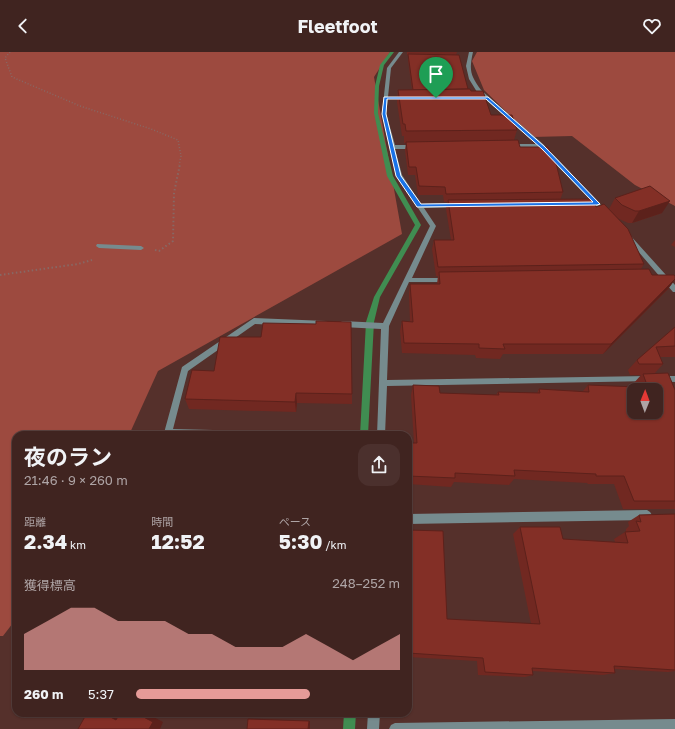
<!DOCTYPE html>
<html lang="ja">
<meta charset="utf-8">
<style>
:root{--surface:#402420;--page:#4b302d;--text:#f1f3f6;--muted:#aea4a5;--line:#59413e;--accent:#e69b98}
body{margin:0;font-family:"Golos Text","Noto Sans JP",sans-serif;background:var(--page);color:var(--text);height:100vh;display:flex;flex-direction:column;font-size:15px;white-space:nowrap}
*{box-sizing:border-box;margin:0}
p{font-size:13px;color:var(--muted)}
.icon{flex:none;width:22px;height:22px;fill:none;stroke:currentColor;stroke-width:2;stroke-linecap:round;stroke-linejoin:round}
.map{position:relative;flex:1;overflow:hidden}
.sheet{position:absolute;left:12px;top:379px;width:400px;height:286px;display:flex;flex-direction:column;background:var(--surface);border-radius:12px;box-shadow:0 1px 3px #0004,0 0 0 1px var(--line)}
.sheet>*{flex:none}
.needle{width:26px;rotate:1deg}
.tools{position:absolute;left:627px;top:331px;display:grid;gap:8px}
.tools a{display:grid;place-items:center;width:36px;height:36px;border-radius:8px;background:var(--surface);box-shadow:0 1px 3px #0004,0 0 0 1px var(--line);font-size:20px}
.pin{position:absolute;display:grid;place-items:center;width:34px;height:34px;color:#fff;margin:-41px -17px;border-radius:50% 50% 50% 0;rotate:-45deg;box-shadow:0 0 4px #0007}
.pin .icon{rotate:45deg}
.round{display:grid;place-items:center;flex:none;width:42px;height:42px;border-radius:12px;background:var(--page)}
.summary{display:flex;align-items:center;justify-content:space-between;height:68px;padding:0 12px}
h1{font-size:22px;font-weight:700;line-height:30px}
.stats{display:grid;grid-template-columns:repeat(3,1fr);gap:6px;height:68px;padding:4px 12px}
.stats div{display:grid;align-content:center}
.stats b{font-size:20px;font-weight:700}
.stats small{font-size:11px;font-weight:400}
.stats p{font-size:11px}
.chart{height:112px;padding:8px 12px}
.chart p{display:flex;justify-content:space-between}
.chart svg{width:100%;height:72px;margin-top:4px;fill:var(--accent);opacity:.7}
ul{padding:0 12px;list-style:none;font-size:13px}
li{display:grid;grid-template-columns:64px 48px 1fr;align-items:center;height:30px}
li i{height:10px;border-radius:5px;background:var(--accent)}
header{display:flex;justify-content:space-between;align-items:center;height:52px;padding:0 12px;background:var(--surface);font-size:18px;font-weight:700}
.map>svg:first-child{display:block}
.green{fill:#9d4a3f}
.lines{fill:none;stroke-linecap:round;stroke-linejoin:round}
.stream{fill:#408d51;fill-rule:evenodd}
.path-far1{stroke:#886864;stroke-width:1.5;stroke-dasharray:1 2;stroke-linecap:butt}
.path{stroke:#886864;stroke-width:2;stroke-dasharray:1.5 2.5;stroke-linecap:butt}
.street{fill:#768b8e;fill-rule:evenodd}
.wall{fill:#712821}
.shaded-wall{fill:#5c211b}
.building{fill:#832f26;stroke:#5c211b;fill-rule:evenodd}
.route{fill:#1a73e8;stroke:#fff;fill-rule:evenodd}
</style>
<header><svg class="icon" aria-label="back" viewBox="0 0 24 24"><path d="M15 5l-7 7 7 7"/></svg>Fleetfoot<svg class="icon" aria-label="heart" viewBox="0 0 24 24"><path d="M12 20l-8-8c-3-5 5-10 8-4 3-6 11-1 8 4z"/></svg></header>
<div class="map">
<svg width="675" height="677" viewBox="0 0 675 677">
<rect width="100%" height="100%" fill="#55302b"/>
<!-- green -->
<g class="green">
<polygon points="0,0 390,0 374,25 402,182 158,319 129,383 16,383 16,567 3,584 0,584"/>
<polygon points="477,0 675,0 675,154 635,133 572,84 532,85 484,38 472,9"/>
</g>
<g class="lines">
<!-- stream -->
<g class="stream">
<polygon points="390,0 394,0 384,13 379,34 378,61 393,124 421,173 380,245 374,270 368,383 360,383 366,270 374,245 415,173 387,124 374,61 375,34 380,13"/>
<polygon points="344,661 356,661 355,677 343,677"/>
</g>
<!-- path-far1 -->
<polyline class="path-far1" points="10,0 5,6 12,25 80,54 151,77 178,88 181,104 179,113"/>
<!-- path -->
<g class="path">
<polyline points="155,198 159,199 173,189 174,141 180,112"/>
<polyline points="0,223 78,212 92,208"/>
</g>
<!-- street -->
<g class="street">
<polygon points="399,0 403,0 391,16 388,45 409,45 411,46 409,47 388,47 386,61 395,93 415,93 418,95 415,97 395,97 402,123 421,152 456,151 459,153 456,155 424,156 436,174 412,226 448,226 451,228 448,230 409,230 389,274 387,328 648,324 651,325 652,327 651,329 387,334 385,383 377,383 381,277 342,275 338,272 342,269 383,271 430,174 396,123 382,61 387,16"/>
<path d="M469 0H473C469 18 470 23 481 38L543 92 608 160V162H604L539 95H509L508 94 511 92H536L477 40 469 27 466 14Z"/>
<polygon points="627,181 629,182 675,233 675,240 673,240 625,184 624,183"/>
<polygon points="97,192 141,194 144,196 141,198 99,196 96,194"/>
<polygon points="254,266 326,269 330,272 326,275 255,272 188,319 173,377 253,379 256,380 257,383 165,383 164,381 182,315"/>
<polygon points="660,324 675,324 675,330 657,329 656,327 657,325"/>
<polygon points="647,458 650,460 652,463 650,466 647,468 408,472 408,462"/>
<polygon points="368,661 380,661 379,677 367,677"/>
<polygon points="675,667 675,677 389,677 391,673 395,671"/>
</g>
</g>
<!-- wall -->
<g class="wall">
<polygon points="407,0 457,0 456,3 468,37 471,39 491,63 517,78 514,88 520,95 563,140 560,148 609,157 615,146 662,161 632,171 628,171 617,166 644,212 641,217 652,223 675,224 675,228 668,237 603,302 503,302 500,307 476,306 475,303 402,301 400,279 402,269 410,269 409,242 410,232 437,232 438,224 436,224 432,197 434,188 451,188 446,157 447,150 444,150 443,143 418,143 415,123 408,123 405,98 406,91 404,91 404,84 402,84 397,50 398,38 412,38 408,8 408,3 407,3"/>
<polygon points="675,188 675,195 671,193"/>
<polygon points="675,275 675,305 660,305 663,312 655,321 675,338 675,457 623,457 614,432 588,432 587,431 514,427 509,433 454,430 451,435 408,432 408,391 414,391 411,343 413,333 440,341 496,343 498,340 537,341 539,337 583,339 588,333 634,335 633,332 641,323 630,323 628,318 637,308"/>
<polygon points="192,318 352,342 352,352 297,351 296,360 189,357 185,347"/>
<polygon points="675,462 675,619 668,620 614,617 615,621 603,623 532,619 533,623 525,625 478,623 477,609 408,605 408,478 447,567 531,572 513,482 520,475 563,487 615,490 614,487 625,480 626,479 626,477 629,474 628,470 639,463"/>
</g>
<!-- shaded-wall -->
<g class="shaded-wall">
<polygon points="670,149 662,161 632,171 639,159"/>
<polygon points="675,227 668,237 603,302 611,292"/>
<polygon points="296,341 297,351 296,360 295,350"/>
<polygon points="103,661 115,661 129,668 116,668"/>
<polygon points="136,661 146,661 163,670 160,677 149,677"/>
<polygon points="309,669 310,669 310,677 308,677"/>
</g>
<!-- building -->
<g class="building">
<polygon points="408,2 459,3 468,37 413,38"/>
<polygon points="470,37 471,39 483,39 491,63 512,63 517,78 406,79 405,72 403,72 398,38"/>
<polygon points="518,88 520,95 548,95 556,111 563,140 446,142 445,135 419,134 416,115 409,115 406,90"/>
<polygon points="650,134 670,149 639,159 635,159 622,153 615,146"/>
<polygon points="593,147 596,155 604,152 628,177 644,212 438,215 434,188 454,188 448,148"/>
<polygon points="649,217 652,223 674,223 675,224 675,227 611,292 503,292 505,297 479,296 479,292 404,291 402,269 413,270 410,232 440,232 439,220"/>
<polygon points="316,269 351,270 352,342 296,341 295,350 185,347 192,318 214,319 220,285 261,285 263,271 316,272"/>
<polygon points="675,275 675,294 656,295 663,312 639,312 637,308"/>
<path d="M668 321 675 338V449H634L624 424H596V422L514 418 515 424 455 421V426L408 424V391H417L413 333 439 334 440 341 499 343 498 340 540 341 539 337 589 340 588 333 637 335 636 333H647L643 322ZM634 338H656V360H634Z"/>
<polygon points="675,462 675,618 614,614 615,621 532,616 533,623 485,620 483,606 408,601 408,478 443,479 447,567 540,572 520,475 560,475 563,487 628,491 625,480 640,479 636,469 641,470 639,463"/>
<polygon points="87,661 103,661 116,668 120,661 136,661 153,670 149,677 78,677"/>
<polygon points="248,667 309,669 308,677 247,677"/>
</g>
<!-- route -->
<path class="route" d="M384 45H488L545 95 600 152 597 153 417 155 396 124 382 62ZM387 47H486L542 97 593 150 421 152 401 124 386 62Z"/>
</svg>
<div class="tools">
<a><svg class="needle" viewBox="-14 -14 28 28"><path d="M0-13l5 13h-10z" fill="#e53935"/><path d="M0 13l5-13h-10z" fill="#aea4a5"/></svg></a>
</div>
<div class="pin" style="left:436px;top:46px;background:#1e9e55"><svg class="icon" aria-label="arrive" viewBox="0 0 24 24"><path d="M6 21V4h12l-3 4 3 4H6"/></svg></div>
<section class="sheet">
<div class="summary"><div><h1>夜のラン</h1><p>21:46 · 9 × 260 m</p></div><a class="round"><svg class="icon" aria-label="share" viewBox="0 0 24 24"><path d="M12 15V3M7 8l5-5 5 5M5 13v7h14v-7"/></svg></a></div>
<div class="stats">
<div><p>距離</p><b>2.34<small> km</small></b></div>
<div><p>時間</p><b>12:52</b></div>
<div><p>ペース</p><b>5:30<small> /km</small></b></div>
</div>
<div class="chart"><p><span>獲得標高</span>248–252 m</p>
<svg viewBox="0 0 160 44" preserveAspectRatio="none"><path d="M0 44V22L10 14L20 6L30 6L40 14L50 14L60 14L70 22L80 22L90 30L100 30L110 30L120 22L130 30L140 38L150 30L160 22V44z"/></svg>
</div>
<ul>
<li><b>260 m</b>5:37<i style="width:66%"></i></li>
</ul>
</section>
</div>
